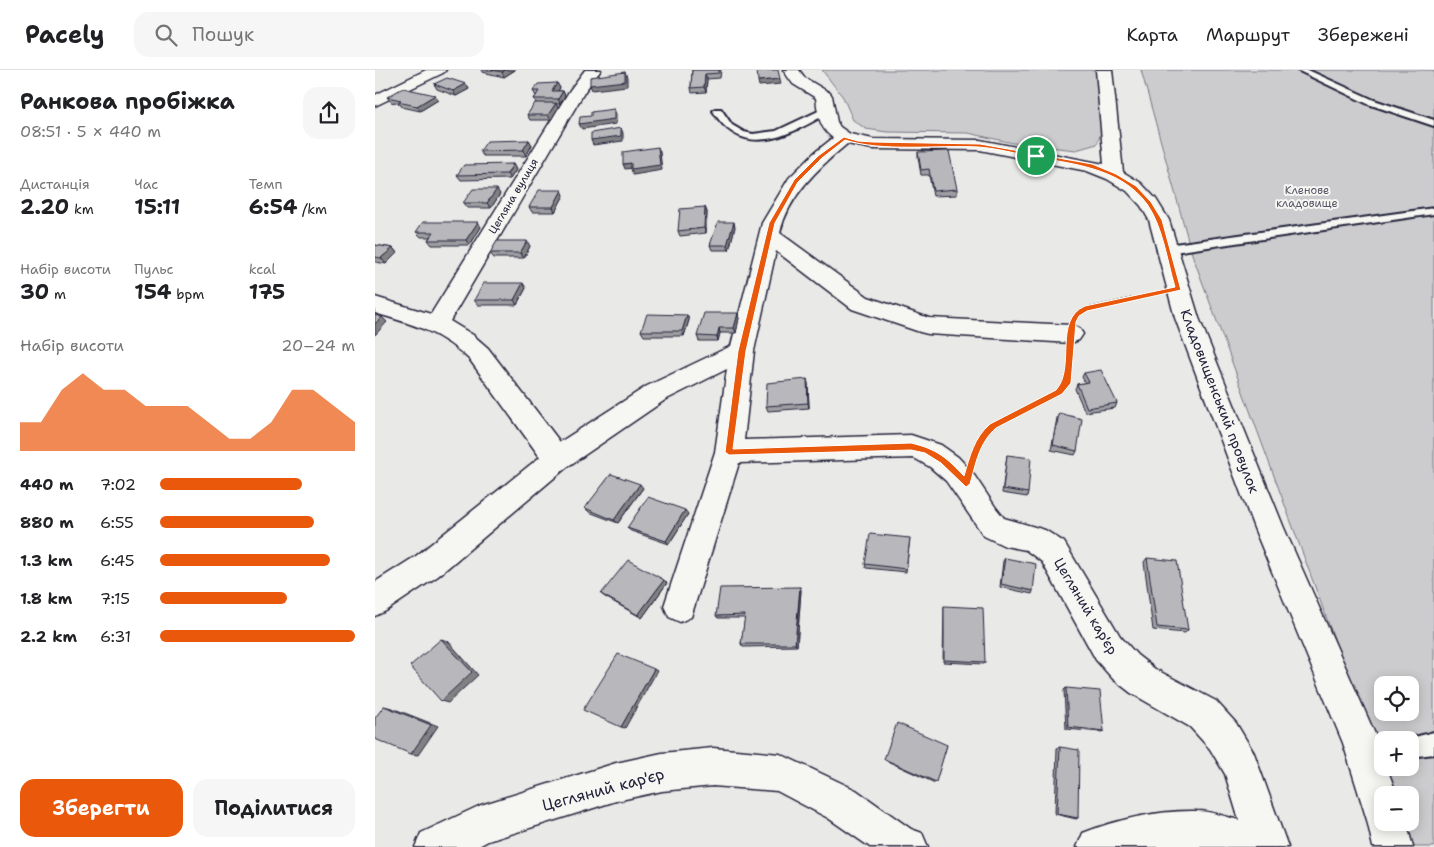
<!DOCTYPE html>
<html lang="uk">
<meta charset="utf-8">
<style>
:root{--surface:#fff;--page:#f6f6f6;--text:#202124;--muted:#757577;--line:#e0e0e0;--accent:#ea580c}
body{margin:0;font-family:"Shantell Sans",sans-serif;background:var(--page);color:var(--text);height:100vh;display:flex;flex-direction:column;font-size:19px;white-space:nowrap}
*{box-sizing:border-box;margin:0}
p{font-size:16px;color:var(--muted)}
.icon{flex:none;width:28px;height:28px;fill:none;stroke:currentColor;stroke-width:2;stroke-linecap:round;stroke-linejoin:round}
.map{position:relative;flex:1;overflow:hidden}
.details{display:flex;flex-direction:column;background:var(--surface);width:375px}
.details>*{flex:none}
.fabs{position:absolute;left:999px;top:606px;display:grid;gap:10px}
.fabs a{display:grid;place-items:center;width:45px;height:45px;border-radius:10px;background:var(--surface);box-shadow:0 2px 12px #0003;font-size:25px}
.pin{position:absolute;display:grid;place-items:center;width:42px;height:42px;color:#fff;margin:-21px;border:2px solid #fff;border-radius:50%;box-shadow:0 1px 5px #0007}
.round{display:grid;place-items:center;flex:none;width:52px;height:52px;border-radius:15px;background:var(--page)}
.head{display:flex;align-items:center;justify-content:space-between;height:85px;padding:0 20px}
h1{font-size:22px;font-weight:700;line-height:38px}
.figures{display:grid;grid-template-columns:repeat(3,1fr);gap:8px;height:85px;padding:5px 20px}
.figures div{display:grid;align-content:center}
.figures b{font-size:21px;font-weight:700}
.figures small{font-size:14px;font-weight:400}
.figures p{font-size:14px}
.chart{height:140px;padding:10px 20px}
.chart p{display:flex;justify-content:space-between}
.chart svg{width:100%;height:90px;margin-top:5px;fill:var(--accent);opacity:.7}
.primary-button{display:flex;gap:10px;margin-top:auto;padding:10px 20px}
.primary-button a{flex:1;height:58px;border-radius:15px;background:var(--accent);color:#fff;font-size:20px;font-weight:700;line-height:58px;text-align:center}
.primary-button a+a{background:var(--page);color:var(--text)}
ul{padding:0 20px;list-style:none;font-size:16px}
li{display:grid;grid-template-columns:80px 60px 1fr;align-items:center;height:38px}
li i{height:12px;border-radius:6px;background:var(--accent)}
header{display:flex;align-items:center;gap:30px;box-sizing:border-box;height:70px;padding:0 25px;background:var(--surface);border-bottom:1px solid var(--line)}
header strong{font-size:24px}
nav{display:flex;gap:28px;margin-inline-start:auto;font-size:18px}
.search{width:350px;height:45px;background:var(--page);display:flex;align-items:center;gap:12px;box-sizing:border-box;padding:0 18px;border-radius:15px;color:var(--muted);font-size:19px}
main{display:flex;flex:1;min-height:0}
.map>svg:first-child{display:block}
.green{fill:#ccccce;stroke:#777784;fill-rule:evenodd}
.lines{fill:none;stroke-linecap:round;stroke-linejoin:round}
.lane-casing{stroke:#22223b;stroke-width:4}
.street-casing{stroke:#22223b;stroke-width:3}
.path-far1{stroke:#22223b;stroke-width:2.5;stroke-dasharray:1 3;stroke-linecap:butt}
.path{stroke:#22223b;stroke-width:3;stroke-dasharray:1 4;stroke-linecap:butt}
.lane{fill:#f6f6f2;fill-rule:evenodd}
.street{fill:#f6f6f2;fill-rule:evenodd}
.wall{fill:#9e9ea2;stroke:#22223b}
.shaded-wall{fill:#818184;stroke:#22223b}
.building{fill:#b8b8bc;stroke:#22223b}
.route{fill:#ea580c;stroke:#fff;fill-rule:evenodd}
.labels{text-anchor:middle;stroke-width:4;stroke-linejoin:round;paint-order:stroke}
.far-park-label{font-size:11px;fill:#555567;stroke:#f6f6f2}
.far-street-label{font-size:11px;fill:#22223b;stroke:#f6f6f2}
.street-label{font-size:14px;fill:#22223b;stroke:#f6f6f2}
.near-street-label{font-size:16px;fill:#22223b;stroke:#f6f6f2}
</style>
<header>
<strong>Pacely</strong>
<div class="search"><svg class="icon" aria-label="search" viewBox="0 0 24 24"><circle cx="10" cy="10" r="6"/><path d="M15 15l6 6"/></svg>Пошук</div>
<nav><a>Карта</a><a>Маршрут</a><a>Збережені</a></nav>
</header>
<main>
<section class="details">
<div class="head"><div><h1>Ранкова пробіжка</h1><p>08:51 · 5 × 440 m</p></div><a class="round"><svg class="icon" aria-label="share" viewBox="0 0 24 24"><path d="M12 15V3M7 8l5-5 5 5M5 13v7h14v-7"/></svg></a></div>
<div class="figures">
<div><p>Дистанція</p><b>2.20<small> km</small></b></div>
<div><p>Час</p><b>15:11</b></div>
<div><p>Темп</p><b>6:54<small> /km</small></b></div>
</div>
<div class="figures">
<div><p>Набір висоти</p><b>30<small> m</small></b></div>
<div><p>Пульс</p><b>154<small> bpm</small></b></div>
<div><p>kcal</p><b>175</b></div>
</div>
<div class="chart"><p><span>Набір висоти</span>20–24 m</p>
<svg viewBox="0 0 160 44" preserveAspectRatio="none"><path d="M0 44V30L10 30L20 14L30 6L40 14L50 14L60 22L70 22L80 22L90 30L100 38L110 38L120 30L130 14L140 14L150 22L160 30V44z"/></svg>
</div>
<ul>
<li><b>440 m</b>7:02<i style="width:73%"></i></li>
<li><b>880 m</b>6:55<i style="width:79%"></i></li>
<li><b>1.3 km</b>6:45<i style="width:87%"></i></li>
<li><b>1.8 km</b>7:15<i style="width:65%"></i></li>
<li><b>2.2 km</b>6:31<i style="width:100%"></i></li>
</ul>
<div class="primary-button"><a>Зберегти</a><a>Поділитися</a></div>
</section>
<div class="map">
<svg width="1059" height="777" viewBox="0 0 1059 777">
<rect width="100%" height="100%" fill="#e9e9e7"/>
<filter id="ink" filterUnits="userSpaceOnUse"><feTurbulence type="fractalNoise" baseFrequency=".02" numOctaves="2"/><feDisplacementMap in="SourceGraphic" scale="10" xChannelSelector="R" yChannelSelector="G"/><feConvolveMatrix kernelMatrix="1 2 1 2 8 2 1 2 1" color-interpolation-filters="sRGB"/></filter>
<g filter="url(#ink)">
<!-- green -->
<g class="green">
<polygon points="447,0 722,0 727,60 722,74 701,80 638,73 593,63 512,62 491,59 478,50 468,27"/>
<path d="M766 0H1059V777H1036L1027 753 1035 752V725H1017L817 184ZM1008 615H1035V642H1008ZM1008 670H1035V698H1008Z"/>
</g>
<g class="lines">
<defs>
<g id="lane">
<polygon points="922,0 933,0 999,30 1059,50 1059,56 993,34"/>
<path d="M452 37 455 38V42C416 64 369 92 338 41L340 39H346L357 55 369 62 378 64 401 61Z"/>
<polygon points="1059,138 1059,144 792,183 786,179 792,175"/>
<polygon points="1059,662 1059,684 1035,687 1035,670 1028,670"/>
</g>
<g id="street">
<polygon points="51,0 71,0 68,3 0,36 0,25"/>
<path d="M210 0H226L210 21 75 251 98 265 113 278 185 372 272 316 356 276 387 153 414 108 439 83 458 68C444 58 443 44 441 28L418 14 408 0H424L430 8 455 23 457 26 462 52 465 57 475 64 498 69 605 70 729 94 721 0H737L748 102 766 113 781 129 794 150 824 248 909 458 1004 673 1008 683V698H1012L1022 725H1008V752H1031L1038 777H998L992 750 968 673 879 458 800 248 774 150 766 136 752 121 732 109 712 101 605 80 498 79 472 74C444 97 413 126 405 163L493 227 554 248 696 255 704 258 708 264 704 270 696 273 553 264 545 262 477 239 401 181 379 281 369 370 536 365 566 375 583 387 597 402 621 438 629 448 670 460 689 472 745 566 762 585 780 599 841 631 861 653 879 683 913 777H702L708 763C742 749 785 740 822 741 836 741 851 747 864 750L850 704 835 679 815 657 756 623 738 609 721 590 667 492 651 480 630 476 609 466 571 411 555 397 539 388 364 393 316 547 305 552 294 547 289 536 340 382 352 299 290 330 192 397 63 506 11 541 0 546V512L41 486 165 387 95 290C64 261 40 255 0 243V227L56 244 195 20Z"/>
<polygon points="338,678 405,684 481,720 536,759 547,763 553,777 495,777 453,748 402,721 338,716 287,721 241,731 113,771 102,777 40,777 46,763 106,735 241,693 287,683"/>
</g>
</defs>
<!-- lane casing -->
<use href="#lane" class="lane-casing"/>
<!-- street casing -->
<use href="#street" class="street-casing"/>
<!-- path-far1 -->
<g class="path-far1">
<polyline points="705,242 710,239 778,224"/>
<polyline points="694,299 695,288"/>
</g>
<!-- path -->
<polyline class="path" points="600,382 610,364 618,356 684,322 692,313 694,298"/>
<!-- lane -->
<use href="#lane" class="lane"/>
<!-- street -->
<use href="#street" class="street"/>
</g>
<!-- wall -->
<g class="wall">
<polygon points="106,0 140,0 129,7 107,2"/>
<polygon points="317,0 346,0 345,8 332,9 331,22 317,23 316,18"/>
<polygon points="182,13 185,18 183,21 188,21 190,26 185,34 181,34 183,38 176,50 155,50 152,45 161,33 159,29 161,26 158,21"/>
<polygon points="59,14 91,14 94,19 81,26 62,19"/>
<polygon points="12,27 63,30 45,41 27,37 25,34 16,32"/>
<polygon points="154,70 157,75 151,86 108,86 105,81"/>
<polygon points="543,82 582,119 582,125 558,126 554,105 546,105 543,87"/>
<polygon points="138,94 141,100 135,109 86,110 82,105"/>
<polygon points="125,124 116,138 92,138 88,133"/>
<polygon points="189,125 180,142 157,142 154,137"/>
<polygon points="330,137 332,142 331,163 305,166 303,161"/>
<polygon points="106,157 95,175 57,175 53,170 55,167 46,167 41,162"/>
<polygon points="360,157 354,180 337,180 335,175"/>
<polygon points="0,175 18,178 22,183 11,194 1,192 0,192"/>
<polygon points="155,176 149,188 119,188 115,183"/>
<polygon points="151,218 142,235 103,235 99,230"/>
<polygon points="312,245 314,250 309,266 269,266 266,261"/>
<polygon points="364,248 361,263 345,263 343,271 324,271 322,266"/>
<polygon points="709,303 742,333 740,338 710,342 700,319 702,314 710,313 707,307"/>
<polygon points="432,309 433,314 434,338 393,341 391,336"/>
<polygon points="684,343 702,381 700,385 676,380 682,348"/>
<polygon points="632,385 653,423 652,427 627,423"/>
<polygon points="268,418 243,453 214,442 210,438"/>
<polygon points="313,444 294,474 256,461 252,458"/>
<polygon points="535,468 531,502 491,498 490,494"/>
<polygon points="630,488 658,521 657,524 625,517 628,491"/>
<polygon points="772,488 813,560 810,563 778,560 769,492"/>
<polygon points="292,513 267,548 230,527 226,524"/>
<polygon points="425,517 426,520 422,576 368,577 366,574 370,548 343,548 341,546"/>
<polygon points="569,536 610,592 609,594 568,592"/>
<polygon points="691,618 729,661 726,662 691,659 689,620"/>
<polygon points="572,675 560,713 510,690 509,689"/>
<polygon points="685,677 703,748 701,749 680,744 682,678"/>
</g>
<!-- shaded-wall -->
<g class="shaded-wall">
<polygon points="130,0 140,0 129,7 127,2"/>
<polygon points="250,2 252,7 252,16 217,20 215,15"/>
<polygon points="330,4 332,9 331,22 329,17"/>
<polygon points="405,9 406,14 384,16 383,11"/>
<polygon points="182,13 185,18 179,26 177,21"/>
<polygon points="91,14 94,19 81,26 78,21"/>
<polygon points="188,21 190,26 185,34 183,29"/>
<polygon points="60,25 63,30 45,41 42,36"/>
<polygon points="181,33 183,38 176,50 173,45"/>
<polygon points="239,39 241,44 241,54 207,59 204,54"/>
<polygon points="246,58 248,63 248,71 218,75 216,70"/>
<polygon points="154,70 157,75 151,86 148,80"/>
<polygon points="283,77 285,82 287,100 258,105 256,99"/>
<polygon points="256,93 258,98 250,99 248,94"/>
<polygon points="138,94 141,100 135,109 132,104"/>
<polygon points="122,119 125,124 116,138 112,133"/>
<polygon points="187,120 189,125 180,142 178,137"/>
<polygon points="330,137 332,142 331,163 329,158"/>
<polygon points="103,152 106,157 95,175 91,170"/>
<polygon points="359,152 360,157 354,180 352,175"/>
<polygon points="152,171 155,176 149,188 145,183"/>
<polygon points="18,178 22,183 11,194 6,188"/>
<polygon points="148,213 151,218 142,235 139,230"/>
<polygon points="363,243 364,248 361,263 359,258"/>
<polygon points="312,245 314,250 309,266 307,261"/>
<polygon points="7,247 12,252 0,265 0,254"/>
<polygon points="344,258 345,263 343,271 342,267"/>
<polygon points="432,309 433,314 434,338 433,333"/>
<polygon points="265,414 268,418 243,453 239,450"/>
<polygon points="310,440 313,444 294,474 291,471"/>
<polygon points="289,510 292,513 267,548 263,545"/>
<polygon points="425,517 426,520 422,576 420,574"/>
<polygon points="66,569 73,571 103,605 73,633 66,631"/>
<polygon points="279,599 282,601 250,658 246,657"/>
<polygon points="9,636 17,638 63,656 43,685 36,684"/>
</g>
<!-- building -->
<g class="building">
<polygon points="117,0 130,0 127,2"/>
<polygon points="317,0 344,0 344,3 330,4 329,17 316,18"/>
<polygon points="395,0 403,0 405,9 383,11 382,1"/>
<polygon points="250,2 250,11 215,15 215,7"/>
<polygon points="72,8 91,14 78,21 59,14"/>
<polygon points="182,13 177,21 188,21 183,29 159,29 164,21 158,21 163,14"/>
<polygon points="28,18 60,25 42,36 23,32 26,30 12,27"/>
<polygon points="160,33 181,33 173,45 152,45"/>
<polygon points="239,39 239,49 204,54 205,47 216,46 216,42"/>
<polygon points="246,58 246,66 216,70 216,63"/>
<polygon points="154,70 148,80 105,81 112,71"/>
<polygon points="283,77 285,95 256,99 256,93 248,94 248,82"/>
<polygon points="574,81 582,119 558,121 554,99 546,100 543,82"/>
<polygon points="138,94 132,104 82,105 89,95"/>
<polygon points="98,119 122,119 112,133 88,133"/>
<polygon points="164,120 187,120 178,137 154,137"/>
<polygon points="330,137 329,158 303,161 305,139"/>
<polygon points="48,152 103,152 91,170 53,170 59,162 41,162"/>
<polygon points="343,152 359,152 352,175 335,175"/>
<polygon points="122,171 152,171 145,183 115,183"/>
<polygon points="0,175 18,178 6,188 0,187"/>
<polygon points="109,213 148,213 139,230 99,230"/>
<polygon points="329,243 363,243 359,258 344,258 342,267 322,266"/>
<polygon points="272,244 312,245 307,261 266,261"/>
<polygon points="0,245 7,247 0,254"/>
<polygon points="726,300 742,333 712,338 702,314 714,312 709,303"/>
<polygon points="432,309 433,333 391,336 392,313"/>
<polygon points="684,343 707,349 702,381 678,375"/>
<polygon points="632,385 656,388 653,423 628,419"/>
<polygon points="236,404 265,414 239,450 210,438"/>
<polygon points="273,427 310,440 291,471 252,458"/>
<polygon points="495,464 535,468 531,499 490,494"/>
<polygon points="630,488 661,494 658,521 626,514"/>
<polygon points="772,488 802,491 813,560 782,557"/>
<polygon points="253,490 289,510 263,545 226,524"/>
<polygon points="425,517 420,574 366,574 370,545 341,546 345,518"/>
<polygon points="569,536 608,538 610,592 569,590"/>
<polygon points="66,569 97,602 66,631 35,596"/>
<polygon points="243,584 279,599 246,657 208,640"/>
<polygon points="691,618 725,621 729,661 693,657"/>
<polygon points="9,636 56,655 36,684 0,669 0,648"/>
<polygon points="522,653 572,675 561,712 509,689"/>
<polygon points="685,677 704,680 703,748 682,744"/>
</g>
</g>
<!-- route -->
<path class="route" d="M469 67 483 71 498 72 605 74 717 94 741 104 761 116 776 132 787 150 806 220 712 241 704 246 701 252 696 313 687 324 621 358C604 373 601 393 595 414L591 417 566 393 550 383 536 380 354 385 350 382 363 281 394 153 419 110 443 86ZM470 70C508 82 561 75 603 77 620 78 638 83 655 86 696 94 745 97 772 134 788 157 792 190 800 217L710 236C678 250 701 298 681 320L615 354C599 368 595 386 589 406 572 388 562 379 536 373L358 379 371 281 400 153 423 112 447 88Z"/>
<g class="labels">
<!-- far-park labels -->
<g class="far-park-label">
<text x="932" y="124">Кленове<tspan x="932" dy="13">кладовище</tspan></text>
</g>
<!-- far-street labels -->
<g class="far-street-label">
<text transform="translate(138 126) rotate(-59)" y="4">Цегляна вулиця</text>
</g>
<!-- street labels -->
<g class="street-label">
<text transform="translate(845 331) rotate(69)" y="5">Кладовищенський провулок</text>
<text transform="translate(711 536) rotate(59)" y="5">Цегляний кар'єр</text>
</g>
<!-- near-street labels -->
<g class="near-street-label">
<text transform="translate(228 719) rotate(-15)" y="6">Цегляний кар'єр</text>
</g>
</g>
</svg>
<div class="fabs">
<a><svg class="icon" aria-label="locate" viewBox="0 0 24 24"><circle cx="12" cy="12" r="6"/><path d="M12 2v4M12 18v4M2 12h4M18 12h4"/></svg></a>
<a>+</a>
<a>−</a>
</div>
<div class="pin" style="left:661px;top:86px;background:#1e9e55"><svg class="icon" aria-label="arrive" viewBox="0 0 24 24"><path d="M6 21V4h12l-3 4 3 4H6"/></svg></div>
</div>
</main>
